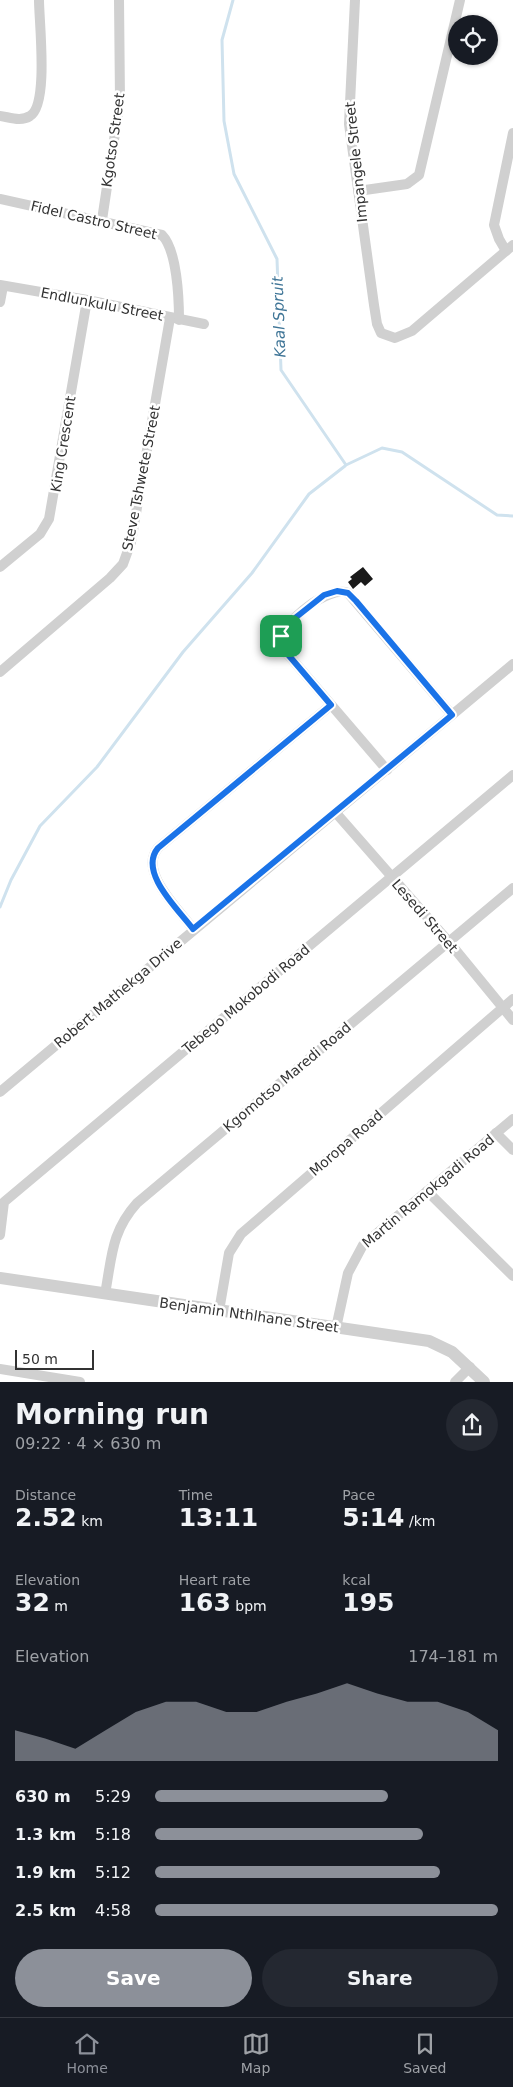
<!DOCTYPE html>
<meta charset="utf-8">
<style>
:root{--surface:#171b24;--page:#242831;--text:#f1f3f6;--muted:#9ea1a6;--line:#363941;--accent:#8c9099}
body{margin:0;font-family:"DejaVu Sans",sans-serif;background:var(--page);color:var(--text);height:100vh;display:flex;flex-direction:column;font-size:19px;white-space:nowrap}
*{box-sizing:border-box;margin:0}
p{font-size:16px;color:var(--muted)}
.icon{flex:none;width:28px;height:28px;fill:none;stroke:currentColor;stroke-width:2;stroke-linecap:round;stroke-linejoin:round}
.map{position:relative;height:1382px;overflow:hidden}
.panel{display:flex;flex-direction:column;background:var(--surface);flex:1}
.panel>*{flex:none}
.controls{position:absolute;left:448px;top:15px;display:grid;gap:10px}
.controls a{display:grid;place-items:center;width:50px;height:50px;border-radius:50%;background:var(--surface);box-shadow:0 1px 4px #0004;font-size:25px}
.scale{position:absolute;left:15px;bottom:12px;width:79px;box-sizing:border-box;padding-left:5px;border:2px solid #333;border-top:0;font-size:14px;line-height:18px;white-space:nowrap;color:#333;-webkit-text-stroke:4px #fff;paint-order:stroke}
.pin{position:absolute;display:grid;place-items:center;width:42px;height:42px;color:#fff;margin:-21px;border-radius:10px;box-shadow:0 2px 8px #0006}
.round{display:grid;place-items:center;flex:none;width:52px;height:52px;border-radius:26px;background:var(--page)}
.overview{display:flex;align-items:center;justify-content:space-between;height:85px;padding:0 15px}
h1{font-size:28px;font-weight:700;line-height:38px}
.figures{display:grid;grid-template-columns:repeat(3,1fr);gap:8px;height:85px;padding:5px 15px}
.figures div{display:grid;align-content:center}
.figures b{font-size:25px;font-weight:700}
.figures small{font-size:14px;font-weight:400}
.figures p{font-size:14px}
.chart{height:140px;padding:10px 15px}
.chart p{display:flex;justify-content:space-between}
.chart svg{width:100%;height:90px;margin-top:5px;fill:var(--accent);opacity:.7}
.action{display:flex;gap:10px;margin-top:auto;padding:10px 15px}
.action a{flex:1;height:58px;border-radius:30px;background:var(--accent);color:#fff;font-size:20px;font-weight:700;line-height:58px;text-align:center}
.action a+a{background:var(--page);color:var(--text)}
ul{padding:0 15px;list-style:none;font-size:16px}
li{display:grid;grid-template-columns:80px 60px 1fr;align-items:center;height:38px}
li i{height:12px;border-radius:6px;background:var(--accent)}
.tab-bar{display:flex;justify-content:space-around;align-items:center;height:70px;border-top:1px solid var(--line);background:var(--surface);font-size:14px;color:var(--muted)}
.tab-bar a{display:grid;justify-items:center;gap:2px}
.tab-bar .on{color:var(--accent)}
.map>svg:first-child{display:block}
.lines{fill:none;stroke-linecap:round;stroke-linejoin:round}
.stream{stroke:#cfe2ee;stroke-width:3}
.building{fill:#1a1a1a}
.minor{stroke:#d0d0d0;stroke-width:10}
.tertiary{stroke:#d0d0d0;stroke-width:12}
.route-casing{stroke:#fff;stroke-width:10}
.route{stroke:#1a73e8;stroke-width:6}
.labels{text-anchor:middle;stroke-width:5;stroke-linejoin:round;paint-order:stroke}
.street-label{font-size:14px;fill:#333;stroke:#fff}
.water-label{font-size:15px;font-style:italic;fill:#3f7597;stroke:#fff}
</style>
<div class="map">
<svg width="513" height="1382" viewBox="0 0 513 1382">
<rect width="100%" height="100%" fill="#fff"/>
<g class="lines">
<!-- stream -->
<g class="stream">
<polyline points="233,0 222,40 224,121 234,174 277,259 281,370 346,465 382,448 402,452 497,515 513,516"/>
<polyline points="0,907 11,880 40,826 97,767 183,652 252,573 309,494 345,466"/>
</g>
</g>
<!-- building -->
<polygon class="building" points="363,567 373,579 365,586 361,582 353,589 348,582 352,579 350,577"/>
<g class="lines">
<!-- minor -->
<g class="minor">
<polyline points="355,0 349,124 374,305 377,324 381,333 395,338 412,331 513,245"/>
<path d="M0 116C9 117 21 122 30 116 49 105 39 22 39 0"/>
<polyline points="358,191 407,184 419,175 460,0"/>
<path d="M0 199 162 235C177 250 179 298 179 320"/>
<polyline points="102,220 120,100 119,0"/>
<polyline points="506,251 499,239 494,225 513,133"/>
<polyline points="0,285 87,300 204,324"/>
<polyline points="0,302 3,286"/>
<polyline points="0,567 40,534 49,519 87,300"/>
<polyline points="0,672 110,578 123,564 131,542 170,318"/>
<path d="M387 770 285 651 281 641C282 622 328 585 348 593L452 715"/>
<polyline points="336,813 449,942 513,1020"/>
<path d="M193 929C179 909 138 872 158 848L331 705"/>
<polyline points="0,1092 513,664"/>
<polyline points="496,1133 513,1150"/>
<polyline points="427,1191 513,1276"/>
<polyline points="0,1235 4,1202 513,775"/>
<path d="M105 1294C112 1257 111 1232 137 1203L513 888"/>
<polyline points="219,1311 229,1253 241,1234 513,999"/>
<polyline points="336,1328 348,1273 363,1245 513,1119"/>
<polyline points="0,1369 80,1382"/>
<polyline points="455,1382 470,1367"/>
</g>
<!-- tertiary -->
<polyline class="tertiary" points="0,1278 429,1341 452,1352 484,1382"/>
</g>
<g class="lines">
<defs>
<path id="route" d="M337 591 348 593 356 601 452 715 193 929C178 909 138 872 158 848L331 705 285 651 281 636 285 626 324 595Z"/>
</defs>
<!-- route casing -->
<use href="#route" class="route-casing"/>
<!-- route -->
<use href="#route" class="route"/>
</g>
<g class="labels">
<!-- street labels -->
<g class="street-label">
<text transform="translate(113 140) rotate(-82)" y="5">Kgotso Street</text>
<text transform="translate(356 162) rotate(-96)" y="5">Impangele Street</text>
<text transform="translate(94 220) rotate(13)" y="5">Fidel Castro Street</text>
<text transform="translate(102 304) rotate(11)" y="5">Endlunkulu Street</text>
<text transform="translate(63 444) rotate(-81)" y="5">King Crescent</text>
<text transform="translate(141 478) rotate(-79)" y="5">Steve Tshwete Street</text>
<text transform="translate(425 916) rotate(49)" y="5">Lesedi Street</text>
<text transform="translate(118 993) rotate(-40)" y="5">Robert Mathekga Drive</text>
<text transform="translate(246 999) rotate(-40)" y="5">Tebego Mokobodi Road</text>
<text transform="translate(287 1077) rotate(-40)" y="5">Kgomotso Maredi Road</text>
<text transform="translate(346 1143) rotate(-41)" y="5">Moropa Road</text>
<text transform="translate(428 1191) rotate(-40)" y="5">Martin Ramokgadi Road</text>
<text transform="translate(249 1315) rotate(8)" y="5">Benjamin Nthlhane Street</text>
</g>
<!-- water labels -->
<g class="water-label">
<text transform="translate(279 317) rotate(-92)" y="5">Kaal Spruit</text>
</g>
</g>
</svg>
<div class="controls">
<a><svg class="icon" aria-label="locate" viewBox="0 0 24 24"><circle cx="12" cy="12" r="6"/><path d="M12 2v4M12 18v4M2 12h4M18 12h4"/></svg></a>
</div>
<div class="scale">50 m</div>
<div class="pin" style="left:281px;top:636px;background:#1e9e55"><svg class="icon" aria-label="arrive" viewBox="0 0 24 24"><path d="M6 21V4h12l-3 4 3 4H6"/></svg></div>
</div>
<section class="panel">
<div class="overview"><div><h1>Morning run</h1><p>09:22 · 4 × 630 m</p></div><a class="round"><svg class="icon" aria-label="share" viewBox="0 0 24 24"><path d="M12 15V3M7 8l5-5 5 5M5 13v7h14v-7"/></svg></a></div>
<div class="figures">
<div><p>Distance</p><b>2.52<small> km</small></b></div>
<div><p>Time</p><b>13:11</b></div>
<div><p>Pace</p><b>5:14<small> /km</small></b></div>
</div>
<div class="figures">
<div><p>Elevation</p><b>32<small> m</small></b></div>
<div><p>Heart rate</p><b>163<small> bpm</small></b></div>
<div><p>kcal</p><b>195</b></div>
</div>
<div class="chart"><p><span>Elevation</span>174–181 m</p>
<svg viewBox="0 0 160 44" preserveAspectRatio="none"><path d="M0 44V29L10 33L20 38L30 29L40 20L50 15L60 15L70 20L80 20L90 15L100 11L110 6L120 11L130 15L140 15L150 20L160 29V44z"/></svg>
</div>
<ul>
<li><b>630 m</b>5:29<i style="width:68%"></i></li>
<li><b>1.3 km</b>5:18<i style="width:78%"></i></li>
<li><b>1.9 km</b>5:12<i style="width:83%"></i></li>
<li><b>2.5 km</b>4:58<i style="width:100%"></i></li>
</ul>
<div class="action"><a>Save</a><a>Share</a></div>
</section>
<nav class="tab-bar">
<a class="on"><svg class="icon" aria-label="home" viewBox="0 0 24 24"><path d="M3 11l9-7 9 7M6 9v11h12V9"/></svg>Home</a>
<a><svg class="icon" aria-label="map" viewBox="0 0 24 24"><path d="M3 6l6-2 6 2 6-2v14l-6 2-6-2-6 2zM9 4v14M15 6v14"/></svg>Map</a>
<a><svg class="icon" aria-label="saved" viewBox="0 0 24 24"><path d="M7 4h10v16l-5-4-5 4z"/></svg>Saved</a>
</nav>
